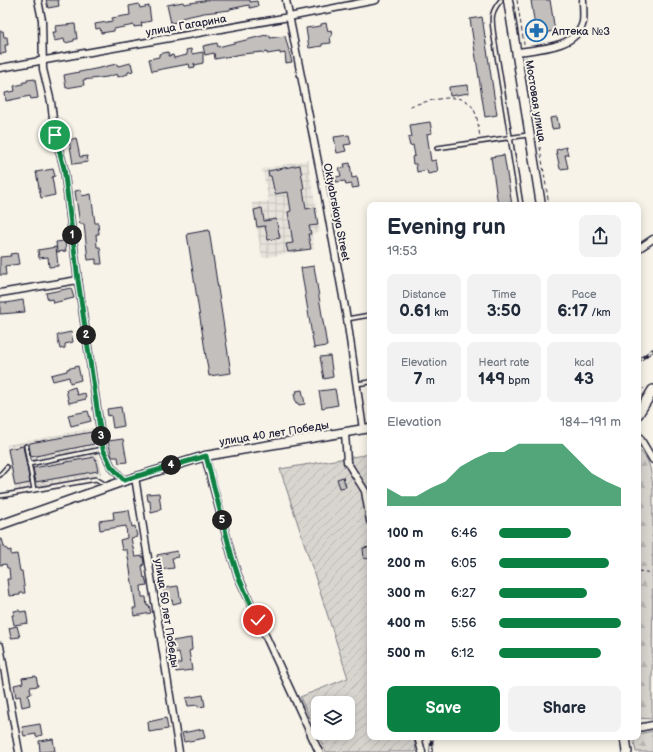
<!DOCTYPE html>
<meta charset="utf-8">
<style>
:root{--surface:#fff;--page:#f2f2f3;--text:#1f2937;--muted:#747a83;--accent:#0b8043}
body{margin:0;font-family:"Balsamiq Sans",sans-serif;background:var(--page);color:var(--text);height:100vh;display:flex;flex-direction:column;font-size:15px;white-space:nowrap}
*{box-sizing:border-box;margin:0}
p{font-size:13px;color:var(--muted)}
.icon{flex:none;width:22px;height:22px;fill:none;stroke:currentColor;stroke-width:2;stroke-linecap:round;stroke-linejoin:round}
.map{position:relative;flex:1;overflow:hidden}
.drawer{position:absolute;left:367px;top:202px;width:274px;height:538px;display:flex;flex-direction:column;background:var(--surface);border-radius:8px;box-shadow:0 2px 10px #0003}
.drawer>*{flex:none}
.fabs{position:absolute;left:311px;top:696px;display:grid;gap:8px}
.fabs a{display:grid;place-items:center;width:44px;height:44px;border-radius:8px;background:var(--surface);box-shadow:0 2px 10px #0003;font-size:20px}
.pin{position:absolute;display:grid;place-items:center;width:34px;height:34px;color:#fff;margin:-17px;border:2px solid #fff;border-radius:50%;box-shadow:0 1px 4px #0007}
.km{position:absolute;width:20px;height:20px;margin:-10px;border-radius:50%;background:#222;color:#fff;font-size:11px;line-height:20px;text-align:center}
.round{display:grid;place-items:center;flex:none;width:42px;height:42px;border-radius:8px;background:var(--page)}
.summary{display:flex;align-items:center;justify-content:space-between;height:68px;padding:0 20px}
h1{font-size:22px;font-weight:700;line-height:30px}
.figures{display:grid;grid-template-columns:repeat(3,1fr);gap:6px;height:68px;padding:4px 20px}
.figures div{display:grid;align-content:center;border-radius:8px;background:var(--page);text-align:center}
.figures b{font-size:17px;font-weight:700}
.figures small{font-size:11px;font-weight:400}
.figures p{font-size:11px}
.chart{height:112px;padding:8px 20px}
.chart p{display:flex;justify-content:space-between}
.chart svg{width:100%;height:72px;margin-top:4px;fill:var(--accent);opacity:.7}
.action{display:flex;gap:8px;margin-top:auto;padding:8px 20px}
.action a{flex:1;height:46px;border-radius:8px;background:var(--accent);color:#fff;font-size:16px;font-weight:700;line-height:46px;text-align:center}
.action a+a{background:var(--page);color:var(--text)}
ul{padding:0 20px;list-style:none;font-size:13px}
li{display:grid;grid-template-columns:64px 48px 1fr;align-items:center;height:30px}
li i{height:10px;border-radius:5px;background:var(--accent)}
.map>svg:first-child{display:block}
.industrial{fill:url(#industrial-grid)}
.forest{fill:url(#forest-firs);stroke:#7d7c85}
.garden{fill:url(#garden-furrows);stroke:#7d7c85;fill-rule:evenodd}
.building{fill:#c2bfbd;stroke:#22223b}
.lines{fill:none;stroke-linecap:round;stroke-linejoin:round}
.service-casing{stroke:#22223b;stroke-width:6}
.minor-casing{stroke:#22223b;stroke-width:9}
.tertiary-casing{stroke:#22223b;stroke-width:11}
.secondary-casing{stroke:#22223b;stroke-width:12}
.path{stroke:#22223b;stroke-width:1;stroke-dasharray:4 3;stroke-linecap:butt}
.service{stroke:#f7f3e8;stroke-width:3}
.minor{stroke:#f7f3e8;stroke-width:6}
.tertiary{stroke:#f7f3e8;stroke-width:8}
.secondary{stroke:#f7f3e8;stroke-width:9}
.rail-casing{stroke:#22223b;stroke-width:3.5}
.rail{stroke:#f7f3e8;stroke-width:2;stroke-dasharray:6;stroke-linecap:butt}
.route-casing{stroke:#fff;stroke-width:8}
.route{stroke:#0b8043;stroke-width:5}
.labels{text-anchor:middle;stroke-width:4;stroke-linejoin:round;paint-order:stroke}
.street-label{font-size:11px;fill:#22223b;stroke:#f7f3e8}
.poi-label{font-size:11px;fill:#22223b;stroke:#f7f3e8;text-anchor:start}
</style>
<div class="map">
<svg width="653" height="752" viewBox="0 0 653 752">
<defs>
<pattern id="industrial-grid" width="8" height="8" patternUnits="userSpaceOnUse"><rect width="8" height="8" fill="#e7e3db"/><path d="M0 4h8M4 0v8" fill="none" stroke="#c6c2bd"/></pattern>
<pattern id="forest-firs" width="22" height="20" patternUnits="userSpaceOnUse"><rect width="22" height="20" fill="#d8d5cf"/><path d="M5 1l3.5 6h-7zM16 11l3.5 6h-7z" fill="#b9b7b3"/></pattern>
<pattern id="garden-furrows" width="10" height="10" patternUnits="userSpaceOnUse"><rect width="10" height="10" fill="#d8d5cf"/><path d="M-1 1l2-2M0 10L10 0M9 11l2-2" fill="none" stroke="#b9b7b3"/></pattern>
</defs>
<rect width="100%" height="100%" fill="#f7f3e8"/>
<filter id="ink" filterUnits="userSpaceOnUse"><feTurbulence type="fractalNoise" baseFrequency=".025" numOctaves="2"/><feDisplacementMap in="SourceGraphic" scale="8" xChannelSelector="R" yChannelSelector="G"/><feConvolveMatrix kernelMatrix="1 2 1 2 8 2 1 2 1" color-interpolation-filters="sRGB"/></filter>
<g filter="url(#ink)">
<!-- industrial -->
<g class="industrial">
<polygon points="308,160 320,232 312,234 314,249 262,258 252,203 269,201 262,169"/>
<polygon points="93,428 102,474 15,491 6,445"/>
</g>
<!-- forest -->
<g class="forest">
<path d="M640 451C651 460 651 474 653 487L652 719 638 718V452Z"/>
<polygon points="653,731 653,752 636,752 634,742 636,737 638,737 638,734"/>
</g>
<!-- garden -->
<path class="garden" d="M370 454V737H414L416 752H326L300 697 348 678 280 469ZM318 703H348V733H318Z"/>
<!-- building -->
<g class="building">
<polygon points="46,0 58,0 59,6 48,8"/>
<polygon points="209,0 250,0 250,2 257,1 258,6 250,8 249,5 230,9 230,10 204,13 181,18 182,21 171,23 167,5 183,2 184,4"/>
<polygon points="531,0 550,0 555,31 536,34"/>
<polygon points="139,4 140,8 149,6 151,21 141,23 142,26 134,27 134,25 114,29 114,31 101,33 100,28 96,29 95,24 113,21 112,18 130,15 129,6"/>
<polygon points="482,17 497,115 485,117 470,19"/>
<polygon points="326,23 328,31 331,30 332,36 330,37 331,43 322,44 322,46 309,48 306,28 321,26 321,24"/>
<polygon points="75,24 77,39 74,39 74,41 65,43 64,39 54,41 52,32 56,32 55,26"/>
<polygon points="0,31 3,31 4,37 7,37 8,45 5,45 6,53 0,54"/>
<polygon points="266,35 266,36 270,35 270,38 285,36 292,62 286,63 285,53 280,54 280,52 267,54 267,52 263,53 263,52 242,54 215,59 214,53 205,55 203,46 217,43 218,47"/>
<polygon points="191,49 192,54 203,52 203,63 195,65 194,63 195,67 190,68 189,64 152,71 149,59 159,57 159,54 168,52 169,56 173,55 174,58 187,55 186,50"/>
<polygon points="131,63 133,71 128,72 128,74 118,77 117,74 107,77 83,80 84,85 66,88 64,75 100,68 112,65 117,64 118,66"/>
<polygon points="35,79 38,98 31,99 30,96 6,101 5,93 15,91 14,86 23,84 23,82 27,82 27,80"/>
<polygon points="468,85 469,93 450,96 449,87"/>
<polygon points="557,117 559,128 552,129 550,118"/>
<polygon points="430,122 432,133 427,134 431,161 436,160 438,172 428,174 427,170 417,172 416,164 413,164 412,157 415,156 413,145 410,146 408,138 412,137 410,125"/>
<polygon points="349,135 351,144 344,145 346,151 337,153 334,137"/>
<polygon points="76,138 80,157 87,156 88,162 73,164 69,140"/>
<polygon points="566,147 568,155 565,155 568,168 560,169 556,150"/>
<polygon points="504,155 512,205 498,205 491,157"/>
<polygon points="350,163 352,178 357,177 359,187 352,188 352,184 346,185 345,181 336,182 336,177 341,176 339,168 345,167 344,164"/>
<polygon points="300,165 304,189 303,189 306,209 315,207 318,225 309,226 311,234 308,234 311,249 288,252 286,244 293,243 288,212 291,211 288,192 275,194 271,176 269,176 268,171"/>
<polygon points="53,169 55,176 52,177 55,195 41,198 36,172"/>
<polygon points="81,190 82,196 91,194 95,223 98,223 99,234 96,234 97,247 100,247 102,264 96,264 96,259 88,260 84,224 80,224 75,191"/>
<polygon points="262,208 264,221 276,219 280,238 268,240 265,226 257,227 254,210"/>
<polygon points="209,230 231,373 209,376 187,234"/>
<polygon points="65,241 66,251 57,252 56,242"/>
<polygon points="56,247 58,266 49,267 48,257 39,258 38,250"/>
<polygon points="17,253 19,264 5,266 6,275 0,275 0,257 11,256 10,254"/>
<polygon points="314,266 327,346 314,348 301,268"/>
<polygon points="71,288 74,298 53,303 52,299 48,300 46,293"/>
<polygon points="23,300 25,312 0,314 0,302 6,302 6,303"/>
<polygon points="71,332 73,342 65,344 65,348 60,349 57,335"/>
<polygon points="330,356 333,377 324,379 320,357"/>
<polygon points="78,366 81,380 70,383 69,377 53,381 51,375 67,371 67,369"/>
<polygon points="75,387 77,395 85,393 86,399 69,403 66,390"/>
<polygon points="335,389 338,405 322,408 319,391"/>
<polygon points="302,390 305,404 299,405 298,403 296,403 294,394 297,393 296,391"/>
<polygon points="121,407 124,426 113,428 111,415 108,416 107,409"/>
<polygon points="88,411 91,421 71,426 68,415"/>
<polygon points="92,432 94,444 31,457 29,445 30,443"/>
<polygon points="123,439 127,462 119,463 118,457 112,457 108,441"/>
<polygon points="23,446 30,483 15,486 8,449"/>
<polygon points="95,457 98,471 36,482 33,468"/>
<polygon points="343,477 346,487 340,488 337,479"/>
<polygon points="159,493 161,509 159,509 159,511 151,513 150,501 148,501 147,494"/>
<polygon points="129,510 132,527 135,526 137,537 131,538 135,557 143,556 144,564 142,566 144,578 145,577 147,585 141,586 142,597 146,597 147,606 149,605 151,613 134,616 133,608 136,608 127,550 122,550 120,540 127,538 126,526 100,530 99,521 114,519 113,512"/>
<polygon points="0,539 2,539 5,549 7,548 8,551 11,550 11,555 17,554 20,571 22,571 25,593 20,593 20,595 9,596 7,579 10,579 9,568 7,568 6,564 0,565"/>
<polygon points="370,547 370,558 364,559 363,548"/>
<polygon points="177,551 178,557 172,558 174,568 159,570 157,555"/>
<polygon points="178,586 181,602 173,604 172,600 168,601 166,594 164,594 163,588"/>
<polygon points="19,610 20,612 26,611 28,623 14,625 12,615 14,615 14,611"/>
<polygon points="17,626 20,637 11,638 9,628"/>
<polygon points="191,638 192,650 189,651 192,670 176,672 175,664 181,663 179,652 174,653 172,641"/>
<polygon points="36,676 38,686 30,687 31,694 28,695 30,705 22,707 20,696 16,697 14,685 23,683 22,678"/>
<polygon points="203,695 205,706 198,707 198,705 188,706 186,698"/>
<polygon points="166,718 168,729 149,732 148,722"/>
<polygon points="40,724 42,735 36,737 36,734 24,736 22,727"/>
<polygon points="203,729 205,738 184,742 182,733"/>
<polygon points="53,739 55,751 40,752 39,741"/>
</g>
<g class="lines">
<defs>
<g id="service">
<path d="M501 0C489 14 492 20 494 37L521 205"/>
<polyline points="437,148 528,135"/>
<polyline points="347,319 370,315"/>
<polyline points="356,384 370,382"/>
<polyline points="26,446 34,490 96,479 106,485"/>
<polyline points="29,464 103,449"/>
<polyline points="0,475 7,467"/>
<polyline points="0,496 34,490"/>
</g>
<g id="minor">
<polyline points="38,0 42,20 43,69 51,102 55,135 64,168 78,280 103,449 111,466 124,481"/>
<polyline points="286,0 324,192 347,319 363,429"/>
<path d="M517 52C538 49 577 48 583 22 584 15 583 7 583 0"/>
<polyline points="0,68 289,17 376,0"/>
<polyline points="638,249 653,239"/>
<polyline points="0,293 78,280"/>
<polyline points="345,433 347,462 365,491 370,521"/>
<polyline points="638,435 653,460"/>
<polyline points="205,456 232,557 238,576 319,752"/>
<polyline points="135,477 179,752"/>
<polyline points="0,646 19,752"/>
<polyline points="638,728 653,725"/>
<polyline points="418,737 422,752"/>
</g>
<g id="tertiary">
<polyline points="508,0 541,205"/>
<polyline points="0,525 124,481 205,456 370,428"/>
</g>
<g id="secondary">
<polyline points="638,414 653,390"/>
<polyline points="625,737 627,752"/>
</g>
</defs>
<!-- service casing -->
<use href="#service" class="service-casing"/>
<!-- minor casing -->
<use href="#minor" class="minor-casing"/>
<!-- tertiary casing -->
<use href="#tertiary" class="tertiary-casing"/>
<!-- secondary casing -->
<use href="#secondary" class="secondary-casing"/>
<!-- path -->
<g class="path">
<polyline points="517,0 524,44"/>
<polyline points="526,57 549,205"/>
<path d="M410 106C425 102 458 91 470 104 478 112 478 127 480 137"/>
<polyline points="638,394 644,388"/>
<polyline points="638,571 653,573"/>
</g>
<!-- service -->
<use href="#service" class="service"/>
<!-- minor -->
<use href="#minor" class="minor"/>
<!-- tertiary -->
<use href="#tertiary" class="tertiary"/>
<!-- secondary -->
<use href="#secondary" class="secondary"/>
<defs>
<g id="rail">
<polyline points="638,361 653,350"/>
<polyline points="431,752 432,737"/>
</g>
</defs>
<!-- rail casing -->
<use href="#rail" class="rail-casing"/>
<!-- rail -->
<use href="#rail" class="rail"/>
</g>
</g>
<g class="lines" filter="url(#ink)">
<defs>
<polyline id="route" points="55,135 64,168 78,280 103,449 111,466 124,480 206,456 232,557 238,576 258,620"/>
</defs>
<!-- route casing -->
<use href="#route" class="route-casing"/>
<!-- route -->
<use href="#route" class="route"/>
</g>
<!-- icons -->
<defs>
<symbol id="pharmacy-ring" viewBox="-11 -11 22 22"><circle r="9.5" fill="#f7f3e8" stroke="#1f6fb2" stroke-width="1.5"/><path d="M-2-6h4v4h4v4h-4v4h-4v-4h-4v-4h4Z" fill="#1f6fb2"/></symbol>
</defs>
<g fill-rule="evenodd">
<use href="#pharmacy-ring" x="524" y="18" width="25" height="25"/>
</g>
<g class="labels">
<!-- street labels -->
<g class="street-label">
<text transform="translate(186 25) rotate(-10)" y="4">улица Гагарина</text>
<text transform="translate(536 101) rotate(81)" y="4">Мостовая улица</text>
<text transform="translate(337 212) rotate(79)" y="4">Oktyabrskaya Street</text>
<text transform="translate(274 433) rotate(-9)" y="4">улица 40 лет Победы</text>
<text transform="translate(167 613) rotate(81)" y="4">улица 50 лет Победы</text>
</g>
<!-- poi labels -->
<g class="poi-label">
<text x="552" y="35">Аптека №3</text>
</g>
</g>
</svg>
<div class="fabs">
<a><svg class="icon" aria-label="layers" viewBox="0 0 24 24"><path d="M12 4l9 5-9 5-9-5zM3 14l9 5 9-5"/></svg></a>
</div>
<div class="pin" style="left:55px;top:135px;background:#1e9e55"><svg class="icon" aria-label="arrive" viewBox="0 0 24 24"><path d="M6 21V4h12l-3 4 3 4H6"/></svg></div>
<div class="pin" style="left:258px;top:620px;background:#d93025"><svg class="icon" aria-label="check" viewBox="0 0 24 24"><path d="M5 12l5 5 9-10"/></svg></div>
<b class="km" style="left:72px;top:235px">1</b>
<b class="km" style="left:86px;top:335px">2</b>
<b class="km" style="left:101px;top:436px">3</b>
<b class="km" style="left:171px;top:465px">4</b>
<b class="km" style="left:222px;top:520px">5</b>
<section class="drawer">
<div class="summary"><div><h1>Evening run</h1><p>19:53</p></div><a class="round"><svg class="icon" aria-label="share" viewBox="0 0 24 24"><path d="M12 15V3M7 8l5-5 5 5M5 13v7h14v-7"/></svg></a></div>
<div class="figures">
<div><p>Distance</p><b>0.61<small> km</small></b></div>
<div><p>Time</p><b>3:50</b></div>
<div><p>Pace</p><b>6:17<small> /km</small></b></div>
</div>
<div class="figures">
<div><p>Elevation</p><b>7<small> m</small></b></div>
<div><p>Heart rate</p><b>149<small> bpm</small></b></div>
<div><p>kcal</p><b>43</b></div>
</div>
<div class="chart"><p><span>Elevation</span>184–191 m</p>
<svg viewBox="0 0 160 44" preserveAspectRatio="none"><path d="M0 44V33L10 38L20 38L30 33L40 29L50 20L60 15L70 11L80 11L90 6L100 6L110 6L120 6L130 15L140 24L150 29L160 33V44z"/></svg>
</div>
<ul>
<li><b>100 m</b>6:46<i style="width:59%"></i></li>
<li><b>200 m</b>6:05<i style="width:90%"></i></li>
<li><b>300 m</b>6:27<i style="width:72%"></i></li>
<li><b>400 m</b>5:56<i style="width:100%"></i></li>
<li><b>500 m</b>6:12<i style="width:84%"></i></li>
</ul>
<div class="action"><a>Save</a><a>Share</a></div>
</section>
</div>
